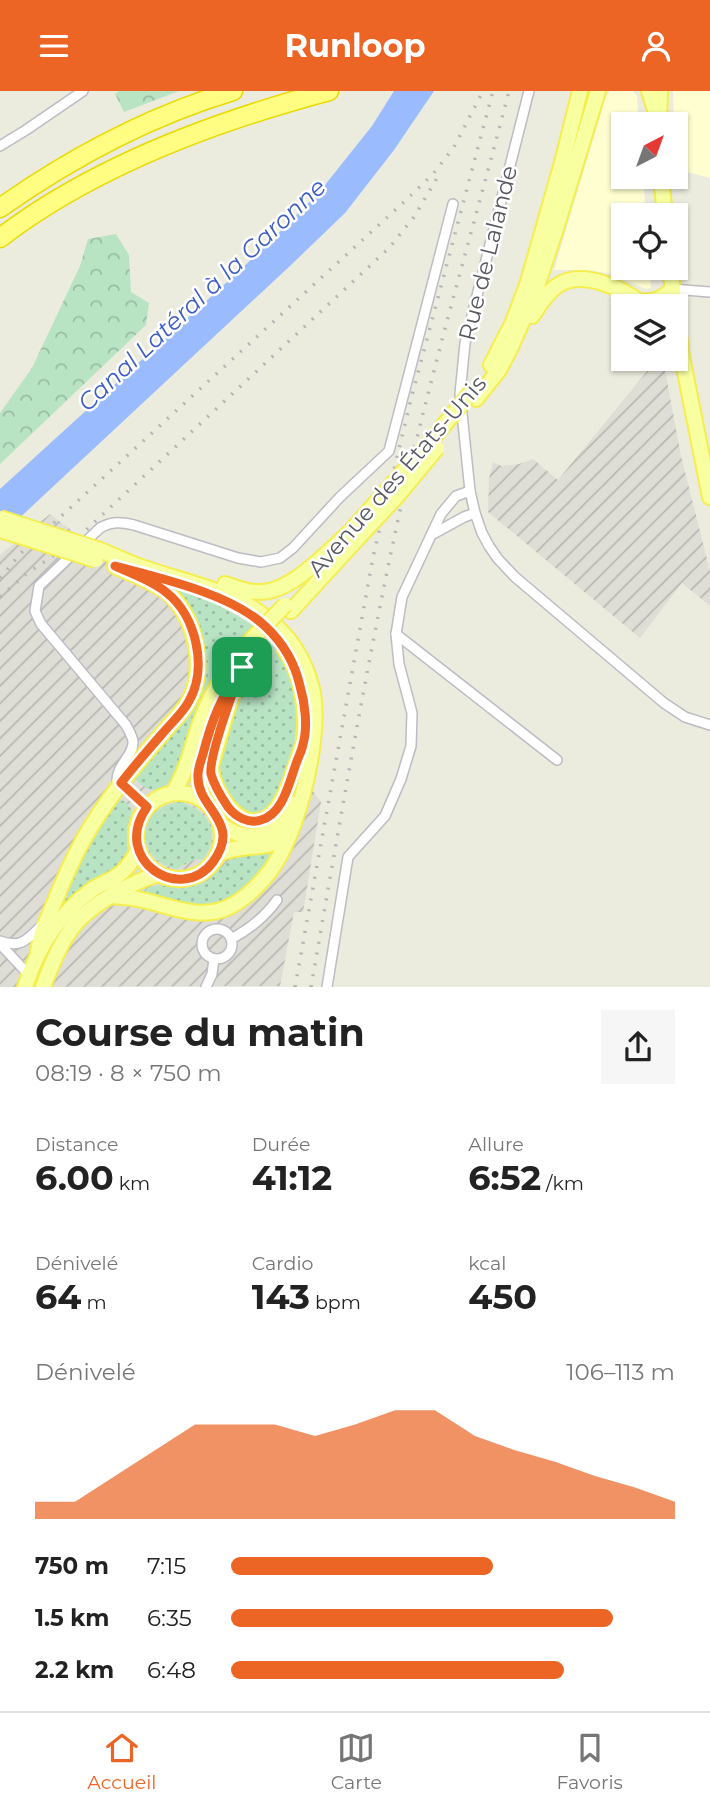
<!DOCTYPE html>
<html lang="fr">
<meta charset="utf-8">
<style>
:root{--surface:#fff;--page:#f6f6f6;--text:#222;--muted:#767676;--line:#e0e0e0;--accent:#ec6524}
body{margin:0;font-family:Montserrat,sans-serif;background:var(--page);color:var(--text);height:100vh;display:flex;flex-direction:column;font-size:26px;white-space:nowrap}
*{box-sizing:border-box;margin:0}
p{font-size:23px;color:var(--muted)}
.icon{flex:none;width:38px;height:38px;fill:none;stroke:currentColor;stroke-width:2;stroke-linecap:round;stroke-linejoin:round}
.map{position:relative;height:896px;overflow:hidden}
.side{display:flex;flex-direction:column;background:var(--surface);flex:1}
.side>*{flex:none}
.needle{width:46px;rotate:41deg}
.buttons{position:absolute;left:611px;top:21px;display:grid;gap:14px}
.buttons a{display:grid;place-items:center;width:77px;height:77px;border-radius:0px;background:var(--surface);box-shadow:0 2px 5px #0004;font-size:35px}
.pin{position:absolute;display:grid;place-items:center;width:60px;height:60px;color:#fff;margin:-30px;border-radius:14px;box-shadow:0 4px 10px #0006}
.round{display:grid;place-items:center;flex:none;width:74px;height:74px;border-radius:0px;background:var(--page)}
.summary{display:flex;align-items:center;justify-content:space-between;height:119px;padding:0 35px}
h1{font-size:38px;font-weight:700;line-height:52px}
.stats{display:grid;grid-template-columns:repeat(3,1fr);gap:10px;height:119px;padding:7px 35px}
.stats div{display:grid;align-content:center}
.stats b{font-size:35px;font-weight:700}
.stats small{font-size:19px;font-weight:400}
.stats p{font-size:19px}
.chart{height:196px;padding:14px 35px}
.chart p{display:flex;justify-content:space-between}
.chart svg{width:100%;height:126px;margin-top:7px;fill:var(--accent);opacity:.7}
ul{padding:0 35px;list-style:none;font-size:23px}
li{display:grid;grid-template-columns:112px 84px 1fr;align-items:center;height:52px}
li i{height:18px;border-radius:9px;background:var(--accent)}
header{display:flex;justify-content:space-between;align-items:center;height:91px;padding:0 35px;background:var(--accent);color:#fff;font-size:32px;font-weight:700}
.tabs{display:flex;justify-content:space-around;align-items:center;height:98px;border-top:2px solid var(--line);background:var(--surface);font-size:19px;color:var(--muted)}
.tabs a{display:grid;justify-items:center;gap:4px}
.tabs .on{color:var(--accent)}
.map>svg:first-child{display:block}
.commercial{fill:#fefed0}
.industrial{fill:url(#industrial-furrows)}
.grass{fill:url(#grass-dots)}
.forest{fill:url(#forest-crowns)}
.water{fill:#9bbbff}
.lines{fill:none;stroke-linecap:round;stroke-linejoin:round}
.street-casing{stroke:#bcbcc3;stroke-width:12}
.primary-casing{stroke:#f4ee4f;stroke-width:18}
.highway-casing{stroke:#eada00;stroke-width:21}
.street{stroke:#fff;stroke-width:9}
.primary{stroke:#f7ffa0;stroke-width:14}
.highway{stroke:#fffe82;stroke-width:18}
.rail{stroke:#b4b5b5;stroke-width:3.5;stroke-dasharray:2 9;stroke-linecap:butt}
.primary-bridge-casing{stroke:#f4ee4f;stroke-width:18;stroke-linecap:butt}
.primary-bridge{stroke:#f7ffa0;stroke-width:14}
.route-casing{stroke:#fff;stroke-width:14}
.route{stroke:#ec6524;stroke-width:9}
.labels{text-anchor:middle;stroke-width:5;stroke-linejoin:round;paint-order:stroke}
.street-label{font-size:23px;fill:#585960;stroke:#fff}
.water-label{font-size:24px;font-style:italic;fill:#3c5dc4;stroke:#fff}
</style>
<header><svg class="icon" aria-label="menu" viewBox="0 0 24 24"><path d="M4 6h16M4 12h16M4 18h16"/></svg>Runloop<svg class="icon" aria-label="person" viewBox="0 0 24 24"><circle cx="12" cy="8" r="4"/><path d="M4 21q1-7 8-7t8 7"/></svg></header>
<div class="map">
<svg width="710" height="896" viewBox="0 0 710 896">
<defs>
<pattern id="industrial-furrows" width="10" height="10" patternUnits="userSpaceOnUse" patternTransform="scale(1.75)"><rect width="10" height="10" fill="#dfded6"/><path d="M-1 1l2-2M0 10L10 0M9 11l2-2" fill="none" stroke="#b8b7b1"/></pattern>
<pattern id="grass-dots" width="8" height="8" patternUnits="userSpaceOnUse" patternTransform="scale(1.75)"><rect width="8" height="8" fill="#b9e4c4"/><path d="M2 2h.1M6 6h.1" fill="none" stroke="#99bca3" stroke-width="1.8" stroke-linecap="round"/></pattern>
<pattern id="forest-crowns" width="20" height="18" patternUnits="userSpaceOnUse" patternTransform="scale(1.75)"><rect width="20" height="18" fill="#b9e4c4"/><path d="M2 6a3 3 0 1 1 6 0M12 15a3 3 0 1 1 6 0" fill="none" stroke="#99bca3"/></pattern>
</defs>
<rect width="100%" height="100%" fill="#ebebde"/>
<!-- commercial -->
<g class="commercial">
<polygon points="610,0 633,0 637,5 639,33 623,33 623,86 643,86 646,124 623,124 623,177 650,177 651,197 646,198 607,182 586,179 554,179 606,5"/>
<polygon points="673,0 710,0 710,87 676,78 676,33 674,33"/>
</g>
<!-- industrial -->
<g class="industrial">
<polygon points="657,268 663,268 681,365 710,480 710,515 682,492 640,547 488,421 489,388 493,371 502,375 519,373 533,368 558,389"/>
<polygon points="50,423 176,519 321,711 303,821 294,821 280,895 0,896 0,464"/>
</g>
<!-- grass -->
<g class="grass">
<path d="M160 491 217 513 255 535 173 688C154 704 148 702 132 684L182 626 200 555Z"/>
<polygon points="268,551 276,557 289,583 298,614 294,662 278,706 267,719 256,723 243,722 231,713 216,677 220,659 246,584"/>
<polygon points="115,709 125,710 131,718 131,723 127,737 127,761 125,768 119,777 52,832 69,784"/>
<path d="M179 711C208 717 223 744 203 768 193 768 185 773 177 778 134 768 135 718 179 711Z"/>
<polygon points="279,757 263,782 233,809 211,817 143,806 147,797 159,794 180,798 195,795 207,790 232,766 240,762"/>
</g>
<!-- forest -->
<g class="forest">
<polygon points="119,0 179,0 124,21 115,3"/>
<polygon points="116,143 129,164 131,201 149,212 146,234 0,373 0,322 32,277 80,175 88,148"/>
</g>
<!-- water -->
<polygon class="water" points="394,0 434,0 394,59 345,122 291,174 0,445 0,398 237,182 291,130 321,99 372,35"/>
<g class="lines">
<defs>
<g id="street">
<polyline points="529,0 465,252 460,303 470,400 475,422 482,442 489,455 498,468 515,486 664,612 685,626 710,634"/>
<polyline points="0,55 26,39 83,0"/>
<polyline points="672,198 710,201"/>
<polyline points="433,443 464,426 475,422"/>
<polyline points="396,543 557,669"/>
<path d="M147 716 117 690C116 675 134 664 133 651 133 646 128 638 126 634L41 533 35 520 39 495 100 437C112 430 121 431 134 434L238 467 261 471 280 467 293 457 340 406 389 360 453 113"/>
<circle cx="217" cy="853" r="15"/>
<path d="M231 848C250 838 265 826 277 809"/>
<path d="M0 850C21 858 28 848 42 834"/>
<polyline points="0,853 29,884"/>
<polyline points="206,896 212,883 214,868"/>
<polyline points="327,896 348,766 385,725 401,688 411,655 412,622 399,573 396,543 402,506 441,423 456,405 470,400"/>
</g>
<g id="primary">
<polyline points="649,0 657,25"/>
<polyline points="659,33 660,0"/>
<polyline points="661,86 665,124"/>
<polyline points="670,177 675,215"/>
<path d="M640 211C654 210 662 209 672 198"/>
<polyline points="676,222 682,266 710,406"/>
<path d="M532 225C539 215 546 202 557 195 581 177 625 198 645 215"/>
<polyline points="491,274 513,231 528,191 563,68 580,0"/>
<polyline points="476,308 499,279 510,258 534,204 554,144 598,0"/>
<path d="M100 459C115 465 129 472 144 477 193 494 245 501 282 541 298 558 308 579 313 602 321 648 298 743 270 780 260 793 246 807 231 815 200 831 169 814 138 808 129 806 120 806 111 805"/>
<path d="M225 493C235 496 246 501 257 501 290 503 326 462 349 442"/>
<polyline points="291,520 357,448"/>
<path d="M284 557C305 586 307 624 304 659"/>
<path d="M242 576 227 619 211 675C212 702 245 751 274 721 287 708 297 670 304 651"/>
<circle cx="179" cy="745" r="43"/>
<path d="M173 702C188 679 192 652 202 627 215 594 228 576 251 549"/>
<polyline points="204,710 198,684 206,652 219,612 228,596 258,555"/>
<path d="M221 734C250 754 280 747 292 712"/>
<path d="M219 762C226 760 234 758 241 757 261 754 273 757 289 743"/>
<path d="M38 861C40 843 48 827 55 810 73 765 89 734 119 695 133 676 148 659 163 642 171 632 181 623 187 613 208 581 196 525 167 501 152 490 132 483 115 475"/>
<path d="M25 896C37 857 60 822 93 798 101 793 110 790 117 785 127 779 132 769 138 760"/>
<path d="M43 896C51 874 61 850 75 833 94 811 131 792 158 783"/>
</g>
<g id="highway">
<path d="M0 117C71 67 150 25 233 0"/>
<path d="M0 147C94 75 216 30 329 0"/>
</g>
</defs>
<!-- street casing -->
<use href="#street" class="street-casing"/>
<!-- primary casing -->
<use href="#primary" class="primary-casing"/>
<!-- highway casing -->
<use href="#highway" class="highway-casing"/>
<!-- street -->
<use href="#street" class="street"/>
<!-- primary -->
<use href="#primary" class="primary"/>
<!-- highway -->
<use href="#highway" class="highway"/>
<!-- rail -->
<g class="rail">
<polyline points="0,487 21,462 405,110 433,83 454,56 483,0"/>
<polyline points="0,506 26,483 71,453 389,157 414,126 437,87"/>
<polyline points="295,896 373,466 411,308 493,0"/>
<path d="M311 896C337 748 362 599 393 452 425 300 470 150 509 0"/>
</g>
<defs>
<g id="primary-bridge">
<polyline points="0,427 100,459"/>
<polyline points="0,439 96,469"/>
<polyline points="349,442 430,351 472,300"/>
<polyline points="357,448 398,404 437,357"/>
<polyline points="251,549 285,514"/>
</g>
</defs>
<!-- primary-bridge casing -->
<use href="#primary-bridge" class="primary-bridge-casing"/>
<!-- primary-bridge -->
<use href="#primary-bridge" class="primary-bridge"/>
</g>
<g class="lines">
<defs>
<path id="route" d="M115 475C160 487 232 503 266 536 283 552 295 573 300 595 305 612 308 636 303 653 302 660 298 666 296 673 289 692 283 723 261 729 248 733 236 726 228 716 222 707 214 695 211 683 208 667 235 595 242 576 221 606 212 628 203 663 201 670 198 677 198 684 196 718 243 730 213 771 181 814 110 769 147 716L121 692C134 675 148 659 162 643 171 632 183 622 189 610 208 577 196 525 167 502 153 490 132 483 115 475Z"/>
</defs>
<!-- route casing -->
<use href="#route" class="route-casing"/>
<!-- route -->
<use href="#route" class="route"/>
</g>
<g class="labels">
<!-- street labels -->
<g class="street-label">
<text transform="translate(488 162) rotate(-76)" y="8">Rue de Lalande</text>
<text transform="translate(397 385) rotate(-49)" y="8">Avenue des États-Unis</text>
</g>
<!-- water labels -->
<g class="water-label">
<text transform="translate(202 204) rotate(-43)" y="8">Canal Latéral à la Garonne</text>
</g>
</g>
</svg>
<div class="buttons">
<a><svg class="needle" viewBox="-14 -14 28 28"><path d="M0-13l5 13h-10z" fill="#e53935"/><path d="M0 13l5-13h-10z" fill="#767676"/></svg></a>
<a><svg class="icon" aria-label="locate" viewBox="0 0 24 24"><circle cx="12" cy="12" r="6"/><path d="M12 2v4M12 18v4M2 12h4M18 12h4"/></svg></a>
<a><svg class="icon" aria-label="layers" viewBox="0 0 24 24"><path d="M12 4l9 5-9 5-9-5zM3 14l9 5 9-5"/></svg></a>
</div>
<div class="pin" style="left:242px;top:576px;background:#1e9e55"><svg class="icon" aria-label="arrive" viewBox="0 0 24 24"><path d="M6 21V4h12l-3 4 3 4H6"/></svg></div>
</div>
<section class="side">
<div class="summary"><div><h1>Course du matin</h1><p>08:19 · 8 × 750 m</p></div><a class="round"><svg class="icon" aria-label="share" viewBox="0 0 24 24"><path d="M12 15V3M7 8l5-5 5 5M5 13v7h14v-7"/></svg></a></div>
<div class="stats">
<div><p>Distance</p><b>6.00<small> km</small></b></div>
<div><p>Durée</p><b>41:12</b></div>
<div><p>Allure</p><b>6:52<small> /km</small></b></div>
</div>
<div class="stats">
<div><p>Dénivelé</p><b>64<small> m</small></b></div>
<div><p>Cardio</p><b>143<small> bpm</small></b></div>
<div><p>kcal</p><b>450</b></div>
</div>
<div class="chart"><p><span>Dénivelé</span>106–113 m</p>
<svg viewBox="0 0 160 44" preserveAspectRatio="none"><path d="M0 44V38L10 38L20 29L30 20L40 11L50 11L60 11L70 15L80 11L90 6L100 6L110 15L120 20L130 24L140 29L150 33L160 38V44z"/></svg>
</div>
<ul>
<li><b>750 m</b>7:15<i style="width:59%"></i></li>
<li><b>1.5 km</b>6:35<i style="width:86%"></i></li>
<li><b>2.2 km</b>6:48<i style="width:75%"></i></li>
</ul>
</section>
<nav class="tabs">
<a class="on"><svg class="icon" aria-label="home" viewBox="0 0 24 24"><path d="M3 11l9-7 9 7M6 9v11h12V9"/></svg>Accueil</a>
<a><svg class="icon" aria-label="map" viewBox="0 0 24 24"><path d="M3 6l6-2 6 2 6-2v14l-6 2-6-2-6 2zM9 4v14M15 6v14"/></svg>Carte</a>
<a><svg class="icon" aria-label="saved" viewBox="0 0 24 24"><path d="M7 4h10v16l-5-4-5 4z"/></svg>Favoris</a>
</nav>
